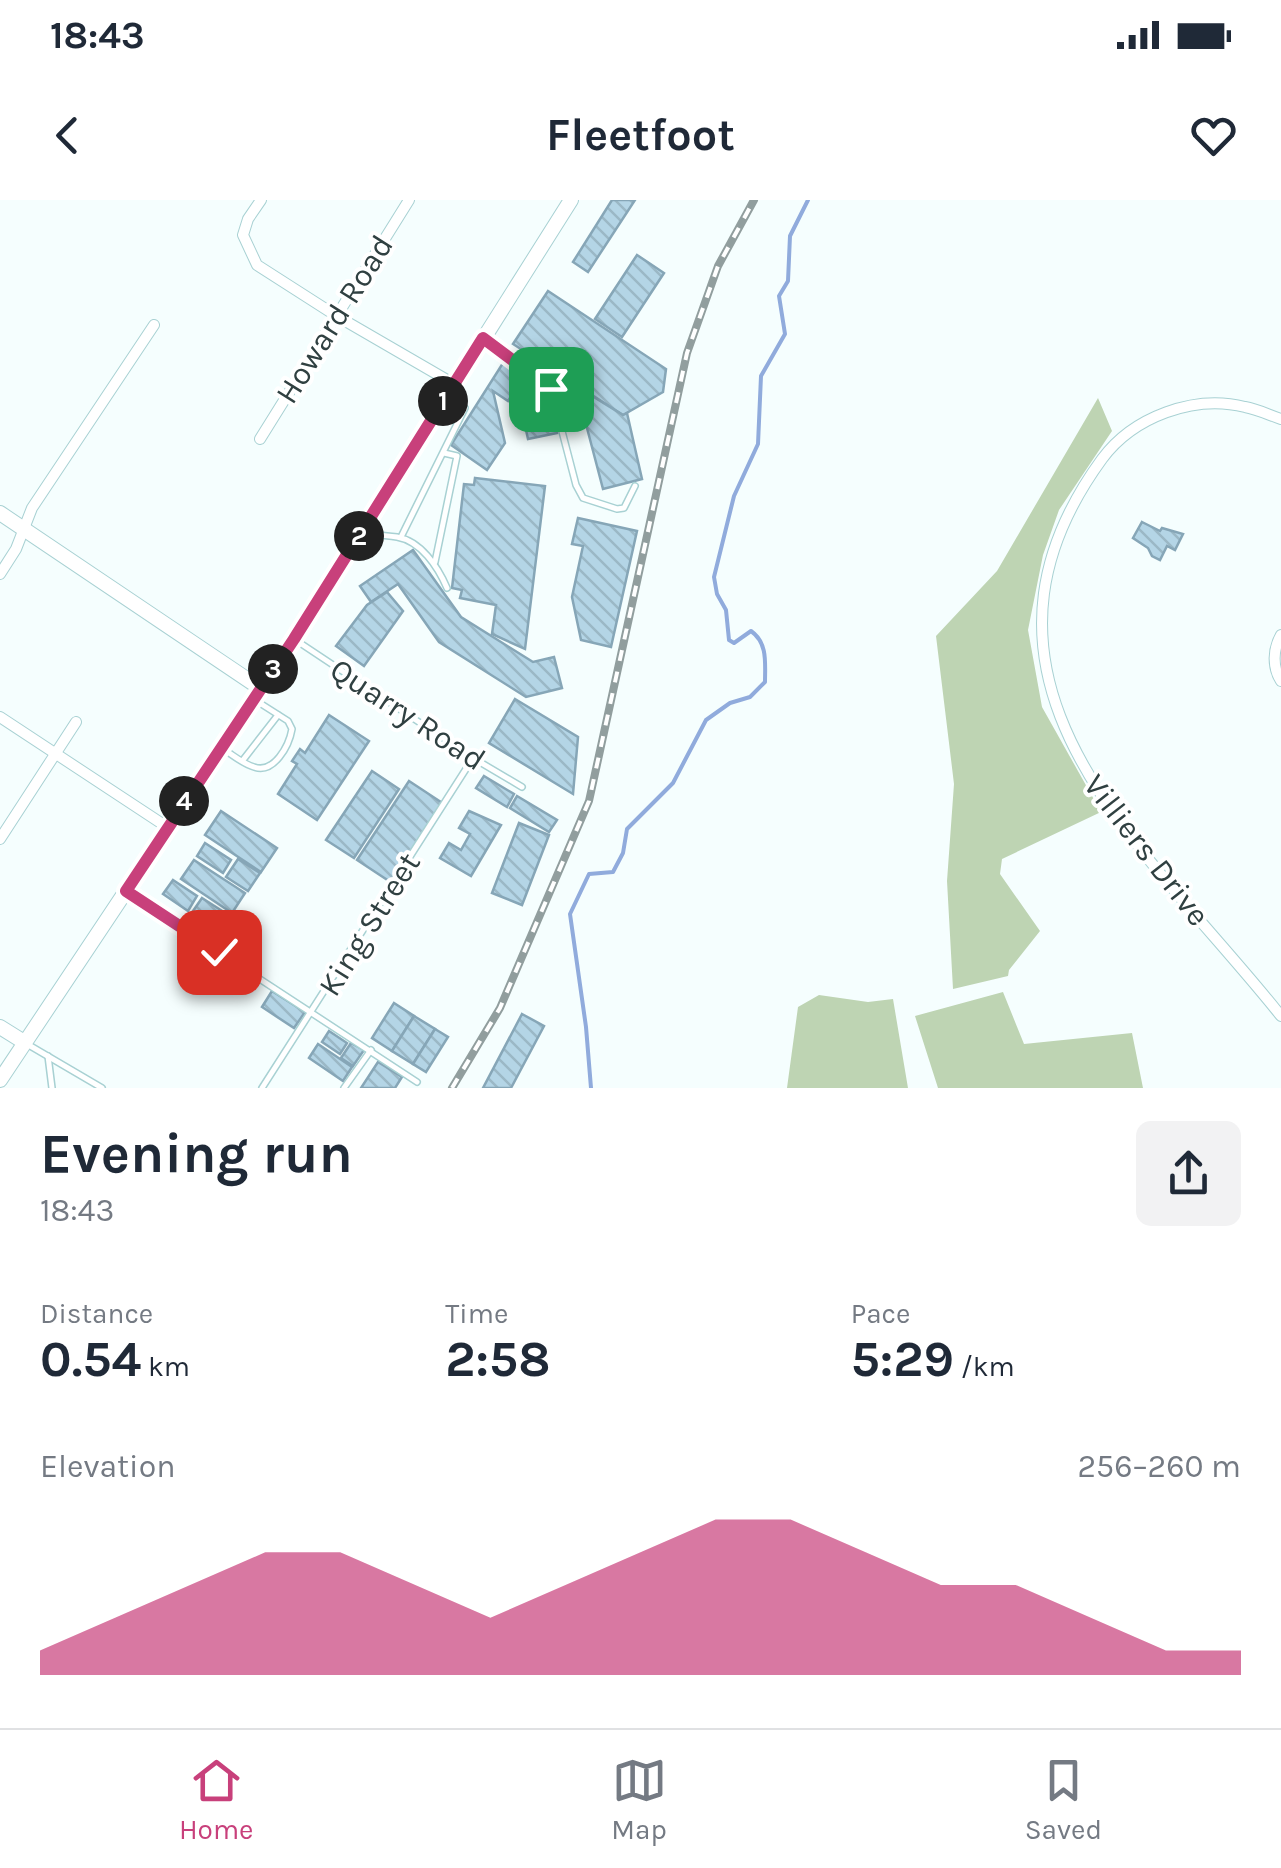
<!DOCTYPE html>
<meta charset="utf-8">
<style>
:root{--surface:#fff;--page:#f2f2f3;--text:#1f2937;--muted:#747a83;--line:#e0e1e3;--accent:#c8407b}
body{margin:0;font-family:Karla,sans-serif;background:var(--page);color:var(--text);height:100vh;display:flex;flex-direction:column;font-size:38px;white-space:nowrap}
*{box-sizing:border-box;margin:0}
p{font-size:32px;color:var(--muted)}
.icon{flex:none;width:55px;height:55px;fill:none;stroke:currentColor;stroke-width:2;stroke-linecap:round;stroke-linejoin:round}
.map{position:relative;height:888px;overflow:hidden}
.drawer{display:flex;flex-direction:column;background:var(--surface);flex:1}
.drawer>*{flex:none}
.pin{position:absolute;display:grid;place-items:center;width:85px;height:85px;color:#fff;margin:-42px;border-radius:20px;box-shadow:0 5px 15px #0006}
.km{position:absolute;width:50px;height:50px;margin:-25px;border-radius:50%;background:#222;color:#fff;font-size:28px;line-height:50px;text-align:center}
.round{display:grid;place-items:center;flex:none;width:105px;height:105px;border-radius:15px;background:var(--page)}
.summary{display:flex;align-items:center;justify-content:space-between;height:170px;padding:0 40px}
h1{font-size:55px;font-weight:700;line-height:75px}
.stats{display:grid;grid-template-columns:repeat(3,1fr);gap:15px;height:170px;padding:10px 40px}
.stats div{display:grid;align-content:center}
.stats b{font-size:50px;font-weight:700}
.stats small{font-size:28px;font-weight:400}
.stats p{font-size:28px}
.chart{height:280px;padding:20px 40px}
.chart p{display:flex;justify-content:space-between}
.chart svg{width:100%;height:180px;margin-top:10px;fill:var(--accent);opacity:.7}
.status{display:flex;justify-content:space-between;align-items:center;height:70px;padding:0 50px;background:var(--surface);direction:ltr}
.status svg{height:28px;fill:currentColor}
header{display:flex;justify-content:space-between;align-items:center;height:130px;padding:0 40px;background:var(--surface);font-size:45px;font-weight:700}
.tab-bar{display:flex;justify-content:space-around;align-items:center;height:140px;border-top:2px solid var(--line);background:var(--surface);font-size:28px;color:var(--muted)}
.tab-bar a{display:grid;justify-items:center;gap:5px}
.tab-bar .selected{color:var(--accent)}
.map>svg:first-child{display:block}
.green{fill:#bed4b3}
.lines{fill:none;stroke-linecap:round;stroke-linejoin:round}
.stream{stroke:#90abdc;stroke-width:4}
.building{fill:url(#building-back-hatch);stroke:#86a6b7;stroke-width:2.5}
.lane-casing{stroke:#a8d1d3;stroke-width:8}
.street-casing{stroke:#a8d1d3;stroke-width:12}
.secondary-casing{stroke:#a8d1d3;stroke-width:16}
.lane{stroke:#fff;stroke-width:5}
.street{stroke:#fff;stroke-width:10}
.secondary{stroke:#fff;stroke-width:14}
.rail-casing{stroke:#919e9e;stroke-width:8}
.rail{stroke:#fff;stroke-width:4;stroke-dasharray:11;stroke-linecap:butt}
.route-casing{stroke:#fff;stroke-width:20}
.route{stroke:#c8407b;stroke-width:12}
.labels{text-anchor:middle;stroke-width:8;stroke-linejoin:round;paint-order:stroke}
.street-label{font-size:32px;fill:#304041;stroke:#fff}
</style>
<div class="status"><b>18:43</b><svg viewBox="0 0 49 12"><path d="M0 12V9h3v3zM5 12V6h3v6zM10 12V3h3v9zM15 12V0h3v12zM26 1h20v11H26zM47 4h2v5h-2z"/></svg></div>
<header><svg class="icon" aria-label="back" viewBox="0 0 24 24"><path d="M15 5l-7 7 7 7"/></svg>Fleetfoot<svg class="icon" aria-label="heart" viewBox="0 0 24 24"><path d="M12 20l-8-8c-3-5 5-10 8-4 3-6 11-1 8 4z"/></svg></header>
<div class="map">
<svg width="1281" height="888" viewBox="0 0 1281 888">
<defs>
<pattern id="building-back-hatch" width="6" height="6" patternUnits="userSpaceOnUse" patternTransform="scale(2.5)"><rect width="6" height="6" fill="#b4d5e6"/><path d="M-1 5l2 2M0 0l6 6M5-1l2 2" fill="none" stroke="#9bb8c6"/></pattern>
</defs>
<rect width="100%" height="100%" fill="#f5fefe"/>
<!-- green -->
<g class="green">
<polygon points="1098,198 1112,231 1059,310 1043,355 1028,430 1042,507 1101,612 1002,659 1000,674 1040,731 1009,770 1008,776 953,789 947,681 954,584 936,436 997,371"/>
<polygon points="1003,792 1024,844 1132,833 1143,888 938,888 915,816"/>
<polygon points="819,795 868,802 893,799 908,888 787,888 798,807"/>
</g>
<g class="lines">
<!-- stream -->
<path class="stream" d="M591 888 586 827 570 714 589 674 613 672 623 653 627 629 673 583 706 520 730 503 750 497 765 482C765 463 768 443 751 431L734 443 729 440 726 410 717 394 714 377 734 296 758 244 761 176 785 134 779 96 788 81 790 36 808 0"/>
</g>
<!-- building -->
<g class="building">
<polygon points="612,0 635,0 588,72 573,62"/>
<polygon points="637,55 664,73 622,137 595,119"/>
<polygon points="548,91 666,169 663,192 623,215 513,144"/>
<polygon points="503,163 524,177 508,201 493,191 505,243 487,270 451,245"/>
<polygon points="576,186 623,215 627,213 642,279 603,289"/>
<polygon points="549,196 557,233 528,239 520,203"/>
<polygon points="475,278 545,286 525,449 492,434 496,405 460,398 462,390 452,388 464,284 474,285"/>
<polygon points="578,318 637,331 611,447 581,440 572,397 583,346 572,344"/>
<polygon points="1142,322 1160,331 1162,328 1183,334 1175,350 1167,346 1160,360 1152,356 1148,348 1133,338"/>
<polygon points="413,350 461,417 533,462 554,457 562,488 526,497 439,442 398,384 371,402 360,386"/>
<polygon points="387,392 403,411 364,466 336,446 367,405"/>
<polygon points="515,499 578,537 573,594 489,543"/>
<polygon points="329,515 369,541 317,620 278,594 297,564 292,561 300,549 305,553"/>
<polygon points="372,571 399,589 354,658 326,640"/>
<polygon points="484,576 514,594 507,607 476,588"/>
<polygon points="409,581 444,604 392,683 357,660"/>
<polygon points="517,596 557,620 549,632 510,608"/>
<polygon points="221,611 277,648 261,672 205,635"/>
<polygon points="469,611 501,625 471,676 440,658 449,643 461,650 470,634 459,628"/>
<polygon points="519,623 549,635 522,705 492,693"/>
<polygon points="205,643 231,660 223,673 197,656"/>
<polygon points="238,659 260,673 248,691 226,677"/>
<polygon points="194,660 245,693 232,713 181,679"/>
<polygon points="173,680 197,696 188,711 163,694"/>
<polygon points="202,698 227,714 216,730 191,714"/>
<polygon points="272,791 305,812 294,828 262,807"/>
<polygon points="394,803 414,816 392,851 372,838"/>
<polygon points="522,814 544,826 511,888 483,888"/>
<polygon points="414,816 435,829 413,864 392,851"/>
<polygon points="435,829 448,837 426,872 413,864"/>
<polygon points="329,831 347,843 340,854 322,842"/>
<polygon points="351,843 364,850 353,866 341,858"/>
<polygon points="318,844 352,867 343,881 309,858"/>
<polygon points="378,862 402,877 395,888 361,888"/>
</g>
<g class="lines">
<defs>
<g id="lane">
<polyline points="484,139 551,189 576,285 583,298 617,309 624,308 635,286"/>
<path d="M365 332C376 336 385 335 397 337 421 341 438 367 447 388"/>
<polyline points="401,337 465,208 450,195"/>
<polyline points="435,362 457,256 444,253"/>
<polyline points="294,439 473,558 522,587"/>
<path d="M223 549C233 555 243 564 254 567 274 574 289 546 292 529L288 521 255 500"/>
<polyline points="243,560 278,515"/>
<polyline points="127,692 417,882"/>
<polyline points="27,844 102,888"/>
<polyline points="48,856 52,888"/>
<polyline points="262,888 473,558"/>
<polyline points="344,888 371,850"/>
</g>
<g id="street">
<polyline points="261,0 248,19 243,35 257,65 335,115 454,184"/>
<path d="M1281 219C1269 215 1257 209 1245 207 1194 194 1133 217 1102 259 938 484 1148 649 1281 816"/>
<polyline points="260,239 409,0"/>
<polyline points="0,374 16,349 32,308 154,125"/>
<path d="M1281 435C1273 449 1272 467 1281 481"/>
<polyline points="0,517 167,627"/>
<polyline points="0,639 76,522"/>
</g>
<g id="secondary">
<polyline points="0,313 260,488"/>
<polyline points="0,827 24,842"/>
<polyline points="0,880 294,439 571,0"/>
</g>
</defs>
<!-- lane casing -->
<use href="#lane" class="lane-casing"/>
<!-- street casing -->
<use href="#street" class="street-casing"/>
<!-- secondary casing -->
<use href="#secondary" class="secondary-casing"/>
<!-- lane -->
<use href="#lane" class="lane"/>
<!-- street -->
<use href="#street" class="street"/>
<!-- secondary -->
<use href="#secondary" class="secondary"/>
<defs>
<polyline id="rail" points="452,888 500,808 589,601 687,153 718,66 754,0"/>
</defs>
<!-- rail casing -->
<use href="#rail" class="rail-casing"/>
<!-- rail -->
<use href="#rail" class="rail"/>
</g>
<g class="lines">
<defs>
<polyline id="route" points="219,752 126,691 294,439 483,138 551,189"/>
</defs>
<!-- route casing -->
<use href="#route" class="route-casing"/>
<!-- route -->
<use href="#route" class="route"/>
</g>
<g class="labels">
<!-- street labels -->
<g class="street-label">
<text transform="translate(334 119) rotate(-58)" y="11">Howard Road</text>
<text transform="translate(408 514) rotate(33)" y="11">Quarry Road</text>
<text transform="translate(1147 650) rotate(52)" y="11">Villiers Drive</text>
<text transform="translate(369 724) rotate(-58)" y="11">King Street</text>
</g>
</g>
</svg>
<div class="pin" style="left:551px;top:189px;background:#1e9e55"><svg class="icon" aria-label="arrive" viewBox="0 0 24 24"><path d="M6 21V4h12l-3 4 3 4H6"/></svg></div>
<div class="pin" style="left:219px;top:752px;background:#d93025"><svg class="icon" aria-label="check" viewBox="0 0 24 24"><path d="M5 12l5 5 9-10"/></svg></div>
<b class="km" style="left:443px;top:201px">1</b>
<b class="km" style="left:359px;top:336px">2</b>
<b class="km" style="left:273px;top:469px">3</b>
<b class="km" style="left:184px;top:601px">4</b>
</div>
<section class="drawer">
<div class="summary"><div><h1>Evening run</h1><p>18:43</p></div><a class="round"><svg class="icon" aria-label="share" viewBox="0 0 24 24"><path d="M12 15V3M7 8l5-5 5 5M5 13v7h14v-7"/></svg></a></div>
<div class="stats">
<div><p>Distance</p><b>0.54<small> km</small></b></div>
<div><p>Time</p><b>2:58</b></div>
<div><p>Pace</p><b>5:29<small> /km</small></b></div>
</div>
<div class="chart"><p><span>Elevation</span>256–260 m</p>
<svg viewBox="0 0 160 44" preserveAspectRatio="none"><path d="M0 44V38L10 30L20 22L30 14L40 14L50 22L60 30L70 22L80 14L90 6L100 6L110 14L120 22L130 22L140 30L150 38L160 38V44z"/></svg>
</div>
</section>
<nav class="tab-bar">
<a class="selected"><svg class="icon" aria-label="home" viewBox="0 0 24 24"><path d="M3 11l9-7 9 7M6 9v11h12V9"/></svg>Home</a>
<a><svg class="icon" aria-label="map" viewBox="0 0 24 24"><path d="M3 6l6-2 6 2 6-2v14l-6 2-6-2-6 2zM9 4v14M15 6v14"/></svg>Map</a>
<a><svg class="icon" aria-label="saved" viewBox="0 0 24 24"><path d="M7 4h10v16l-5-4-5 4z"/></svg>Saved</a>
</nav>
